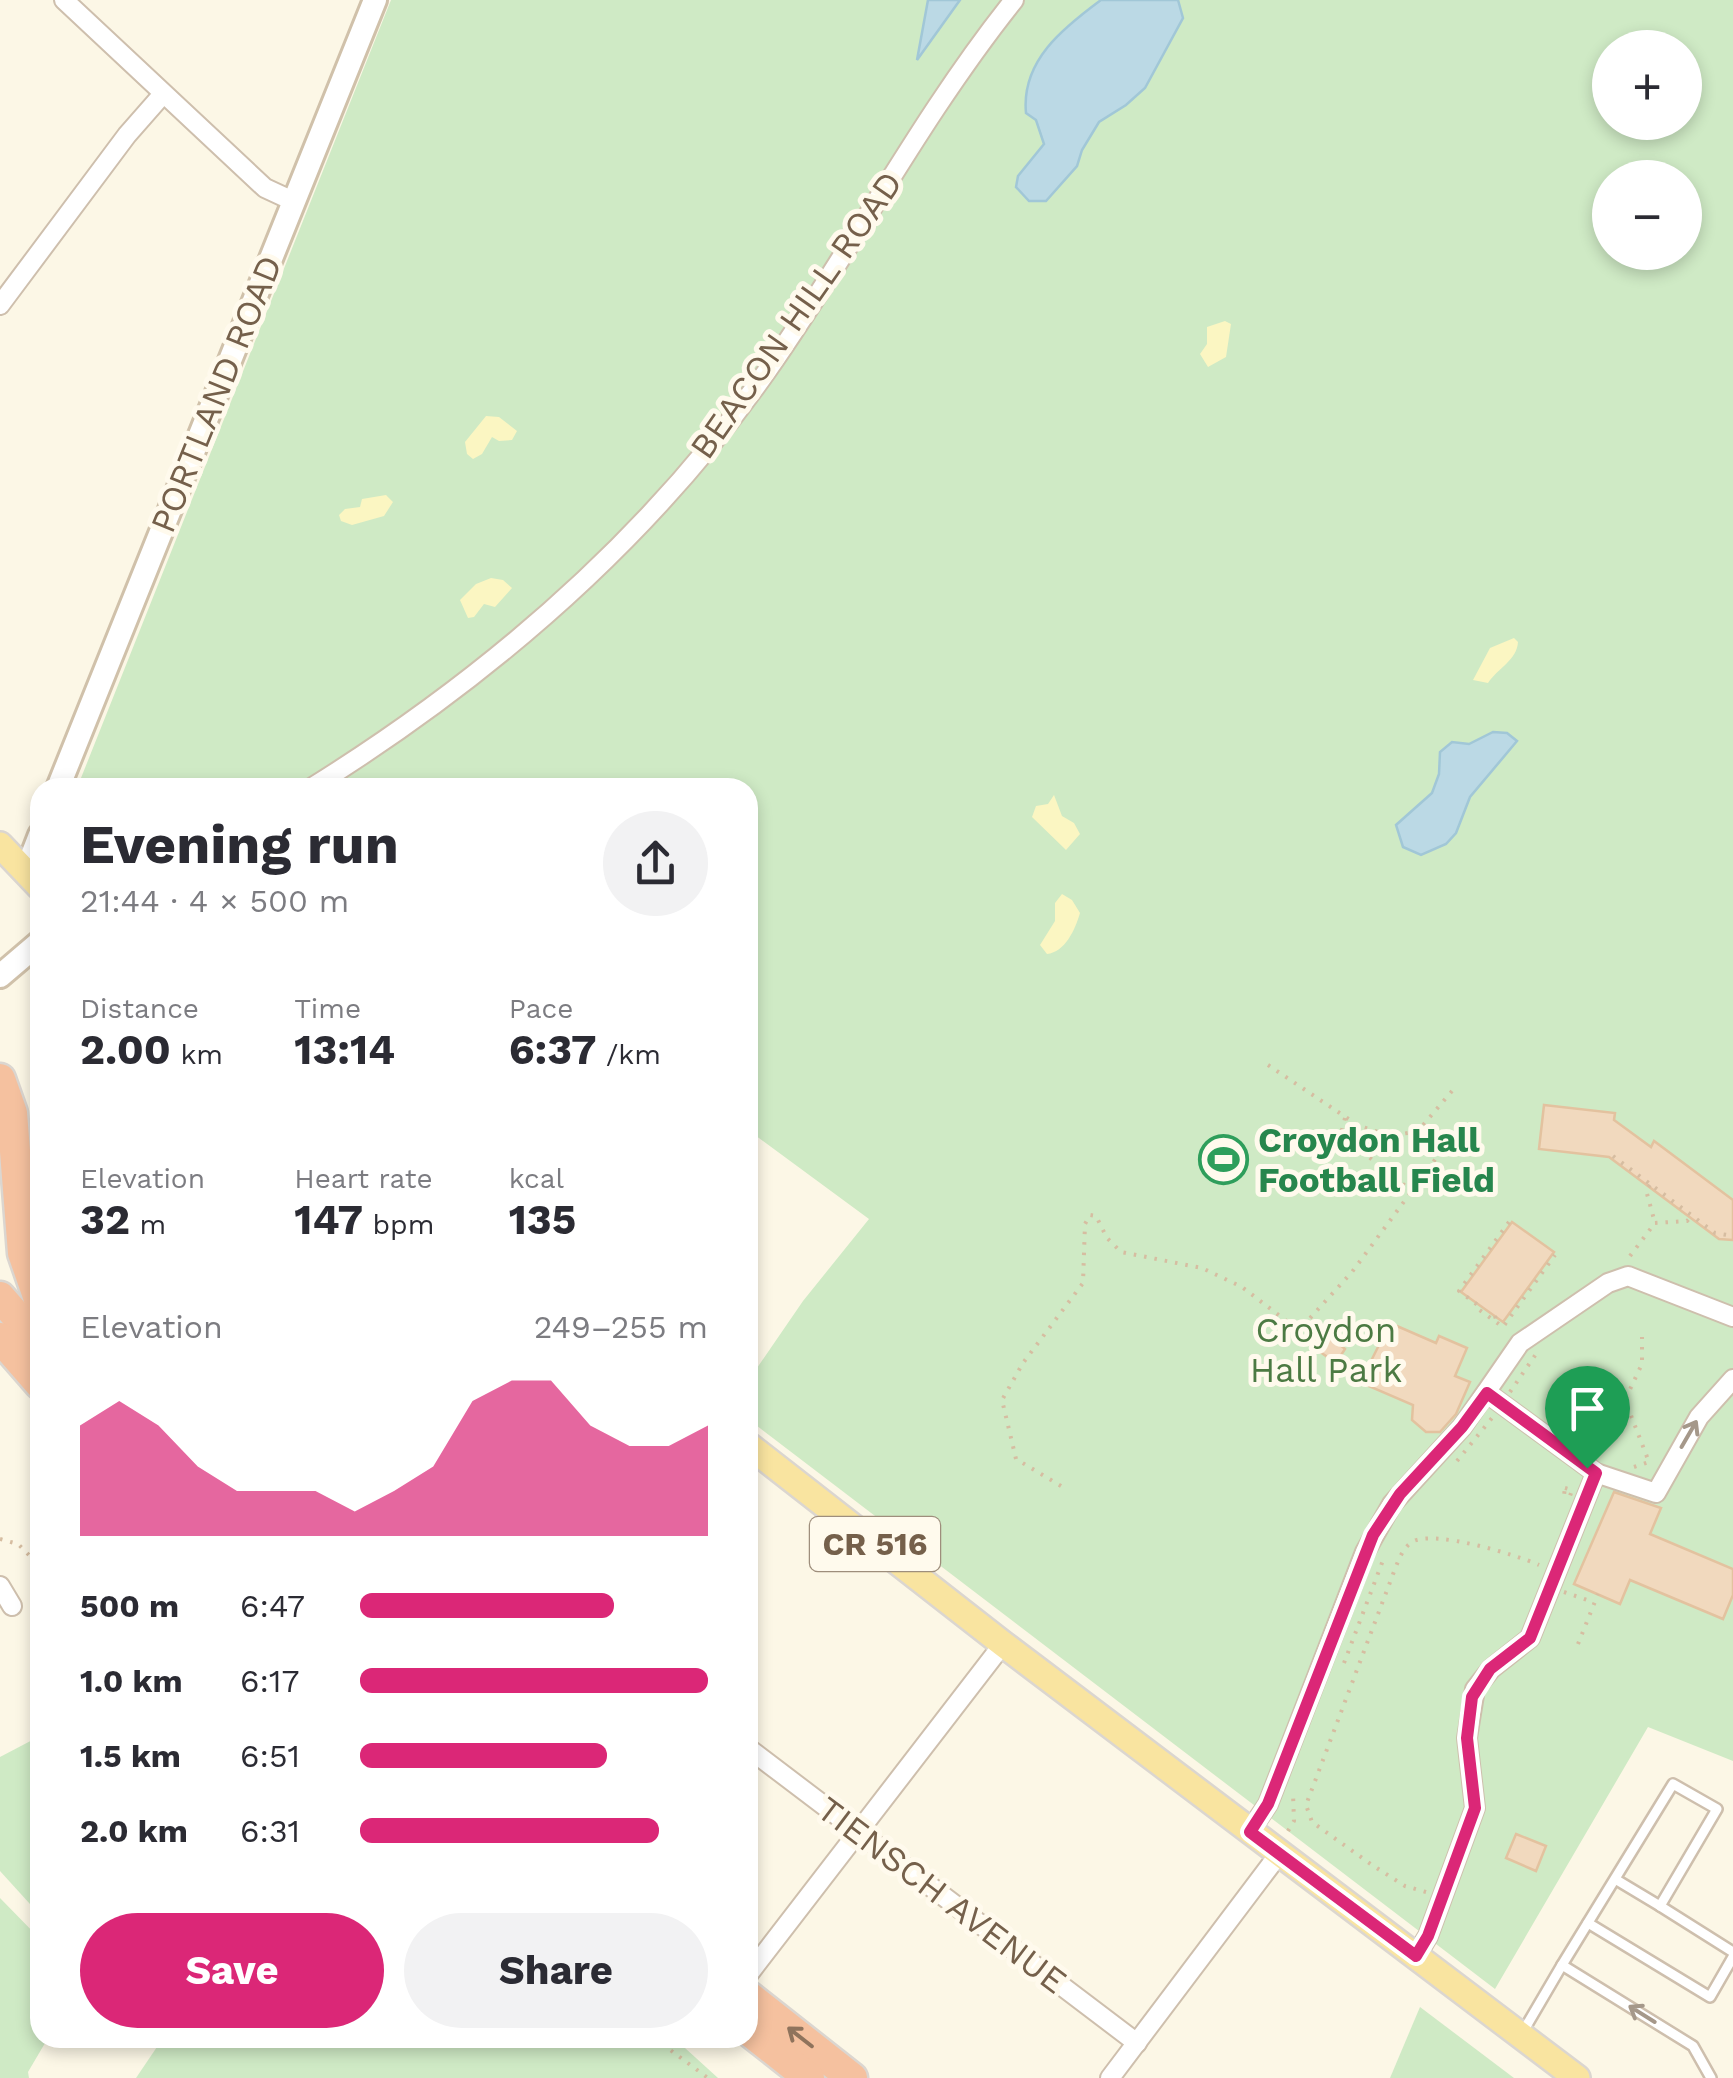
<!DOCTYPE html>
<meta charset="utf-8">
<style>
:root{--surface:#fff;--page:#f2f2f3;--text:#2b2b33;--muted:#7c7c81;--accent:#db2777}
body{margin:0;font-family:"Work Sans",sans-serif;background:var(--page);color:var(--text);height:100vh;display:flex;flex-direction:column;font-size:38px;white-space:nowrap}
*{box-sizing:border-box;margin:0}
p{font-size:32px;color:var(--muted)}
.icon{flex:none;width:55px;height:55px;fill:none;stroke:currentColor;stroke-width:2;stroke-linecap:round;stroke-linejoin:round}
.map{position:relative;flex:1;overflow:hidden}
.sheet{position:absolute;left:30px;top:778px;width:728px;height:1270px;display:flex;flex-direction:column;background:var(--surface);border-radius:30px;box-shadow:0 5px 15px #0003}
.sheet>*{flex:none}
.buttons{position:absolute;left:1592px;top:30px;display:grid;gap:20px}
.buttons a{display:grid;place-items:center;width:110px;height:110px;border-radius:50%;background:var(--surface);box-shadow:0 5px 15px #0003;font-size:50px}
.pin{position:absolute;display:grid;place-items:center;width:85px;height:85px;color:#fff;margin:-102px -42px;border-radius:50% 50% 50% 0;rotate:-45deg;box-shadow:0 0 10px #0007}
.pin .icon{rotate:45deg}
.round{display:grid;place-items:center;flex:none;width:105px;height:105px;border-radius:52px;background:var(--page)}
.headline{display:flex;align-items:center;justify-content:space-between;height:170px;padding:0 50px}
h1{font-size:55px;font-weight:700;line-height:75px}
.stats{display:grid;grid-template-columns:repeat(3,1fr);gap:15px;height:170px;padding:10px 50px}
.stats div{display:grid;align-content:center}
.stats b{font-size:42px;font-weight:700}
.stats small{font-size:28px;font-weight:400}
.stats p{font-size:28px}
.chart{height:280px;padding:20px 50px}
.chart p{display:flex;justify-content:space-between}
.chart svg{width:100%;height:180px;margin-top:10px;fill:var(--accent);opacity:.7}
.button{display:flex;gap:20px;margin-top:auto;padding:20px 50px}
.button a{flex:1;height:115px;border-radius:60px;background:var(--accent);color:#fff;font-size:40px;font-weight:700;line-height:115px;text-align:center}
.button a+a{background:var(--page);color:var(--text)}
ul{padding:0 50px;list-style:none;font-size:32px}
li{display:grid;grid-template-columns:160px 120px 1fr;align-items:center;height:75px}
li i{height:25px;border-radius:12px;background:var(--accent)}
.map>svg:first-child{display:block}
.green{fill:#cfeac5;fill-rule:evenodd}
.sand{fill:#fbf6c2}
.water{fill:#bbd9e5;stroke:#a1c7d7;stroke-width:2.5}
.building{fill:#f1d9be;stroke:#e3c29f;stroke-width:2.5}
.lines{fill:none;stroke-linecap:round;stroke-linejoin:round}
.lane-casing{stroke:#cebfad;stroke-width:14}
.street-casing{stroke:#cebfad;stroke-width:22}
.secondary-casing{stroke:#d0c1aa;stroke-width:28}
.primary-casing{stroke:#dbd6d0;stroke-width:30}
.highway-casing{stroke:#dbd6d0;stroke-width:35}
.path{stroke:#d6bda1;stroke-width:4;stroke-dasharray:2.5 8;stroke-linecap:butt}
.lane{stroke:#fff;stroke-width:9}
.street{stroke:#fff;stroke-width:18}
.secondary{stroke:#fff;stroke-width:22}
.primary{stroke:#f9e4a0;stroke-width:25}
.highway{stroke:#f5c19f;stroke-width:30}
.oneway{stroke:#a5988a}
.oneway2{stroke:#8f735c}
.route-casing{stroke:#fff;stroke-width:20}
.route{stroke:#db2777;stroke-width:12}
.labels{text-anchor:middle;stroke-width:10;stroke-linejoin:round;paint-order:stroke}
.shield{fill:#fffaed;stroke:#9e8e7c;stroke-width:2.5}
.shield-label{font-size:32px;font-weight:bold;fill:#75604b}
.street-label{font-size:35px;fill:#75604b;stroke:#fffaed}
.leisure-label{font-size:35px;font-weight:bold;fill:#27864d;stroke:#fffaed;text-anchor:start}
.park-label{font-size:35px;fill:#4c7a43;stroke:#fffaed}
</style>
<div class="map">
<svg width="1733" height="2078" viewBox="0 0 1733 2078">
<rect width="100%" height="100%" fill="#fcf7e6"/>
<!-- green -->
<g class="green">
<path d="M391 0H1733V1761L1648 1727 1495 1989 748 1419V1381L803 1301 869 1219 748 1130V788H77ZM1610 48H1685V122H1610ZM1610 178H1685V252H1610Z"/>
<polygon points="40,1736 40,1915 0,1871 0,1757"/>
<polygon points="0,1898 40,1939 40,2038 48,2038 28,2072 29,2078 0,2078"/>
<polygon points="1420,2007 1514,2078 1390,2078"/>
<polygon points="163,2038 674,2038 718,2078 136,2078"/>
</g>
<!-- sand -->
<g class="sand">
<polygon points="1225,321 1231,324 1226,357 1208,367 1200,354 1207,344 1207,327"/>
<polygon points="486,416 499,417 517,431 512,440 499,441 492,437 482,454 473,459 467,454 465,442"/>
<polygon points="386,495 393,502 384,516 352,525 341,521 339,515 345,509 360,507 362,499"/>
<polygon points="491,578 503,580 512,588 495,607 484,604 474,617 468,618 460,600 476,584"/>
<path d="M1514 638 1518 642C1517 660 1498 668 1488 683L1473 680 1490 648Z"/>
<polygon points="1054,795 1062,816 1074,823 1080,834 1066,850 1032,817 1036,806 1048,804"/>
<path d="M1062 894 1072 900 1080 913C1075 930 1065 952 1047 954L1040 945 1055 921V903Z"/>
</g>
<!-- water -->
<g class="water">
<polygon points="928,0 960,0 917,60"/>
<path d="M1101 0H1178L1183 18 1145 88 1126 105 1099 122 1082 150 1077 166 1046 201H1029L1016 187 1018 176 1044 144 1036 120 1026 113C1021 61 1063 28 1101 0Z"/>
<polygon points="1493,732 1507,733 1517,741 1470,797 1456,833 1446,844 1421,855 1403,847 1396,825 1432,793 1439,774 1440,752 1452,742 1469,744"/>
</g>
<!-- building -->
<g class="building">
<polygon points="1544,1105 1615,1113 1614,1120 1651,1147 1654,1141 1733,1200 1733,1240 1719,1239 1609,1157 1539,1149"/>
<polygon points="1512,1222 1554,1252 1503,1322 1461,1292"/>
<polygon points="1390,1323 1436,1343 1439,1336 1467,1348 1455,1376 1470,1382 1456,1414 1440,1432 1426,1432 1412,1420 1413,1405 1364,1384 1364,1375"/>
<polygon points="1316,1324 1345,1349 1336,1363 1303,1340"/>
<polygon points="1614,1492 1661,1508 1650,1534 1733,1569 1733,1595 1723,1619 1630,1580 1620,1604 1574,1584"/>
<polygon points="1516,1834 1546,1846 1536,1871 1506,1858"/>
</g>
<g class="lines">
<defs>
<g id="lane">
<polyline points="1660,1906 1733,1952"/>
<polyline points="1588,1923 1710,1997 1733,1957"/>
<polyline points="1562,1965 1673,1784 1717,1809 1660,1906 1615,1879"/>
<polyline points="1521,2035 1562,1965 1693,2046 1711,2078"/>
</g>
<g id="street">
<polyline points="64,0 265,188 293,201"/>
<polyline points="0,305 127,135 163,94"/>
<path d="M311 788C486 679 647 541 767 371 852 250 921 116 1014 0"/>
<polyline points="1596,1473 1656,1493 1699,1417 1733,1379"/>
<polyline points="0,1586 12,1606"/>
<polyline points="748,1748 1137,2043"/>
<polyline points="1250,1831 1268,1804 1365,1552 1392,1504 1462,1427 1520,1343 1608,1283 1628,1276 1733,1317"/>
<polyline points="1416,1956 1428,1936 1475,1808 1467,1738 1475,1689 1491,1669 1530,1638 1596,1473 1487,1393"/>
<polyline points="748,1975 1003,1644"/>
<polyline points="1110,2078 1279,1854"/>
</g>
<g id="secondary">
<polyline points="58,788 375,0"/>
<polyline points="26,871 40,835"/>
<polyline points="0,976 40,942"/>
</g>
<g id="primary">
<polyline points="0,845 40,887"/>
<polyline points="748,1445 1003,1644 1577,2078"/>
</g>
<g id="highway">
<polyline points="0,1079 12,1113 23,1253 40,1302"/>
<polyline points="0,1297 40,1343"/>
<polyline points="0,1338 40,1384"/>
<polyline points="748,1996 852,2078"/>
<polyline points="748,2030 809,2078"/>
</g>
</defs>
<!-- lane casing -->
<use href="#lane" class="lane-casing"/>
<!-- street casing -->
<use href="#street" class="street-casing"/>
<!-- secondary casing -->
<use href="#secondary" class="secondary-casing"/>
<!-- primary casing -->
<use href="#primary" class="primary-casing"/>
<!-- highway casing -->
<use href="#highway" class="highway-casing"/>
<!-- path -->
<g class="path">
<polyline points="1268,1065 1359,1126 1391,1136 1418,1131 1452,1091"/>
<polyline points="1345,1118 1342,1130 1345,1138 1413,1192"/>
<polyline points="1613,1156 1715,1233 1733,1236"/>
<polyline points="1650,1185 1646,1190 1655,1223"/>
<polyline points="1509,1222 1459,1291 1479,1306 1478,1309 1503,1327 1555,1255"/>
<polyline points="1655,1223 1687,1221 1692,1216"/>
<polyline points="1630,1256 1655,1223"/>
<polyline points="1495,1316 1497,1323"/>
<polyline points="1585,1373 1627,1395"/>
<polyline points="1510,1392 1536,1354"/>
<polyline points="1457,1461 1492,1418"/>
<polyline points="1634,1467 1649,1462 1625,1400 1642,1364 1642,1337"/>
<polyline points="1061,1486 1016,1459 1002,1400 1023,1363 1083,1283 1085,1224 1090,1215 1096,1216 1107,1238 1121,1252 1202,1268 1242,1287 1289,1323 1301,1328 1352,1272 1437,1157 1460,1134"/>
<polygon points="1565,1488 1572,1490 1570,1496 1564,1495"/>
<polyline points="0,1539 18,1544 40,1566"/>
<polyline points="1564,1592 1593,1602"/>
<polyline points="1578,1644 1598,1594"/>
<polyline points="1344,1663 1385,1555"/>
<polyline points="1288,1831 1294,1821 1293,1793"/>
<path d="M1426 1892 1405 1886 1372 1865 1312 1822 1306 1805 1395 1569C1399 1559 1403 1548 1412 1542 1433 1529 1517 1555 1539 1565"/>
<polyline points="654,2038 708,2078"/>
</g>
<!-- lane -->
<use href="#lane" class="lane"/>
<!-- street -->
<use href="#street" class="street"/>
<!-- secondary -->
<use href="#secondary" class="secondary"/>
<!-- primary -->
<use href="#primary" class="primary"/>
<!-- highway -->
<use href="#highway" class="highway"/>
</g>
<!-- one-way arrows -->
<defs><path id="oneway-shaft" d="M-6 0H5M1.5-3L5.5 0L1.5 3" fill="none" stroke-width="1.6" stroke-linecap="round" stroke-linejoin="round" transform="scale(2.5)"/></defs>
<g class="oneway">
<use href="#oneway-shaft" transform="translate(1689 1434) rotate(-60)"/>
<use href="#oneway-shaft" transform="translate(1642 2014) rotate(-148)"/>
</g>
<use class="oneway2" href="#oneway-shaft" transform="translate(800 2037) rotate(-142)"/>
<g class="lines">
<defs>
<polygon id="route" points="1487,1393 1596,1473 1530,1638 1490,1669 1472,1697 1467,1738 1475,1808 1428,1936 1416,1956 1250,1832 1268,1804 1373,1535 1400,1494 1462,1427"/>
</defs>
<!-- route casing -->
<use href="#route" class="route-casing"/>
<!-- route -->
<use href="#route" class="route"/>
</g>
<!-- icons -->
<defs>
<symbol id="stadium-ring" viewBox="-11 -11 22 22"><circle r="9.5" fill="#fffaed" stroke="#2e9e5b" stroke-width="1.5"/><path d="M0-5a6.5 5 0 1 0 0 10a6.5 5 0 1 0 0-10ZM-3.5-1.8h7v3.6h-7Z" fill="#2e9e5b"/></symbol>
</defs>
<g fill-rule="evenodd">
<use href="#stadium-ring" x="1196" y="1132" width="55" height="55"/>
</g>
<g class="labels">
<!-- shield labels -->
<rect class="shield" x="810" y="1517" width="130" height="54" rx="8"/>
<g class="shield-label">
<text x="875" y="1555">CR 516</text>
</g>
<!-- street labels -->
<g class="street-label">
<text transform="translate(796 315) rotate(-55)" y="12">BEACON HILL ROAD</text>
<text transform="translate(216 394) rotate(-68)" y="12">PORTLAND ROAD</text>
<text transform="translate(942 1895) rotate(37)" y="12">TIENSCH AVENUE</text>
</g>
<!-- leisure labels -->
<g class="leisure-label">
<text x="1258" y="1152">Croydon Hall<tspan x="1258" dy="40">Football Field</tspan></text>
</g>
<!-- park labels -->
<g class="park-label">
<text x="1326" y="1342">Croydon<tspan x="1326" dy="40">Hall Park</tspan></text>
</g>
</g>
</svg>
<div class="buttons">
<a>+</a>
<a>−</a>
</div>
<div class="pin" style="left:1587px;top:1468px;background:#1e9e55"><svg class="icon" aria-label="arrive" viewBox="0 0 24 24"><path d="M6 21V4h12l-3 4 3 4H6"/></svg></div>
<section class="sheet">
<div class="headline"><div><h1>Evening run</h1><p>21:44 · 4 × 500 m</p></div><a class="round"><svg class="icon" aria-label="share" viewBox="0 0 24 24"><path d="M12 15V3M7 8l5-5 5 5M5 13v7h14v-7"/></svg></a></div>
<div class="stats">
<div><p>Distance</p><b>2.00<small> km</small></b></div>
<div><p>Time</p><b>13:14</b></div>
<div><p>Pace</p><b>6:37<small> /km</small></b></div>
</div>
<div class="stats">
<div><p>Elevation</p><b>32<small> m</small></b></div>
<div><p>Heart rate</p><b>147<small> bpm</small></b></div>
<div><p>kcal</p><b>135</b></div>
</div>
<div class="chart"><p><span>Elevation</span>249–255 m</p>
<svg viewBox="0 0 160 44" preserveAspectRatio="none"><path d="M0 44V17L10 11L20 17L30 27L40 33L50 33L60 33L70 38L80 33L90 27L100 11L110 6L120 6L130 17L140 22L150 22L160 17V44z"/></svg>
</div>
<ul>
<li><b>500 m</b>6:47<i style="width:73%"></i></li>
<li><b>1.0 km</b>6:17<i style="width:100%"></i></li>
<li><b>1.5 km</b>6:51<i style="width:71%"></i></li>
<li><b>2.0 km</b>6:31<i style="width:86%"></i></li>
</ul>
<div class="button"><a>Save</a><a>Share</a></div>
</section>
</div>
